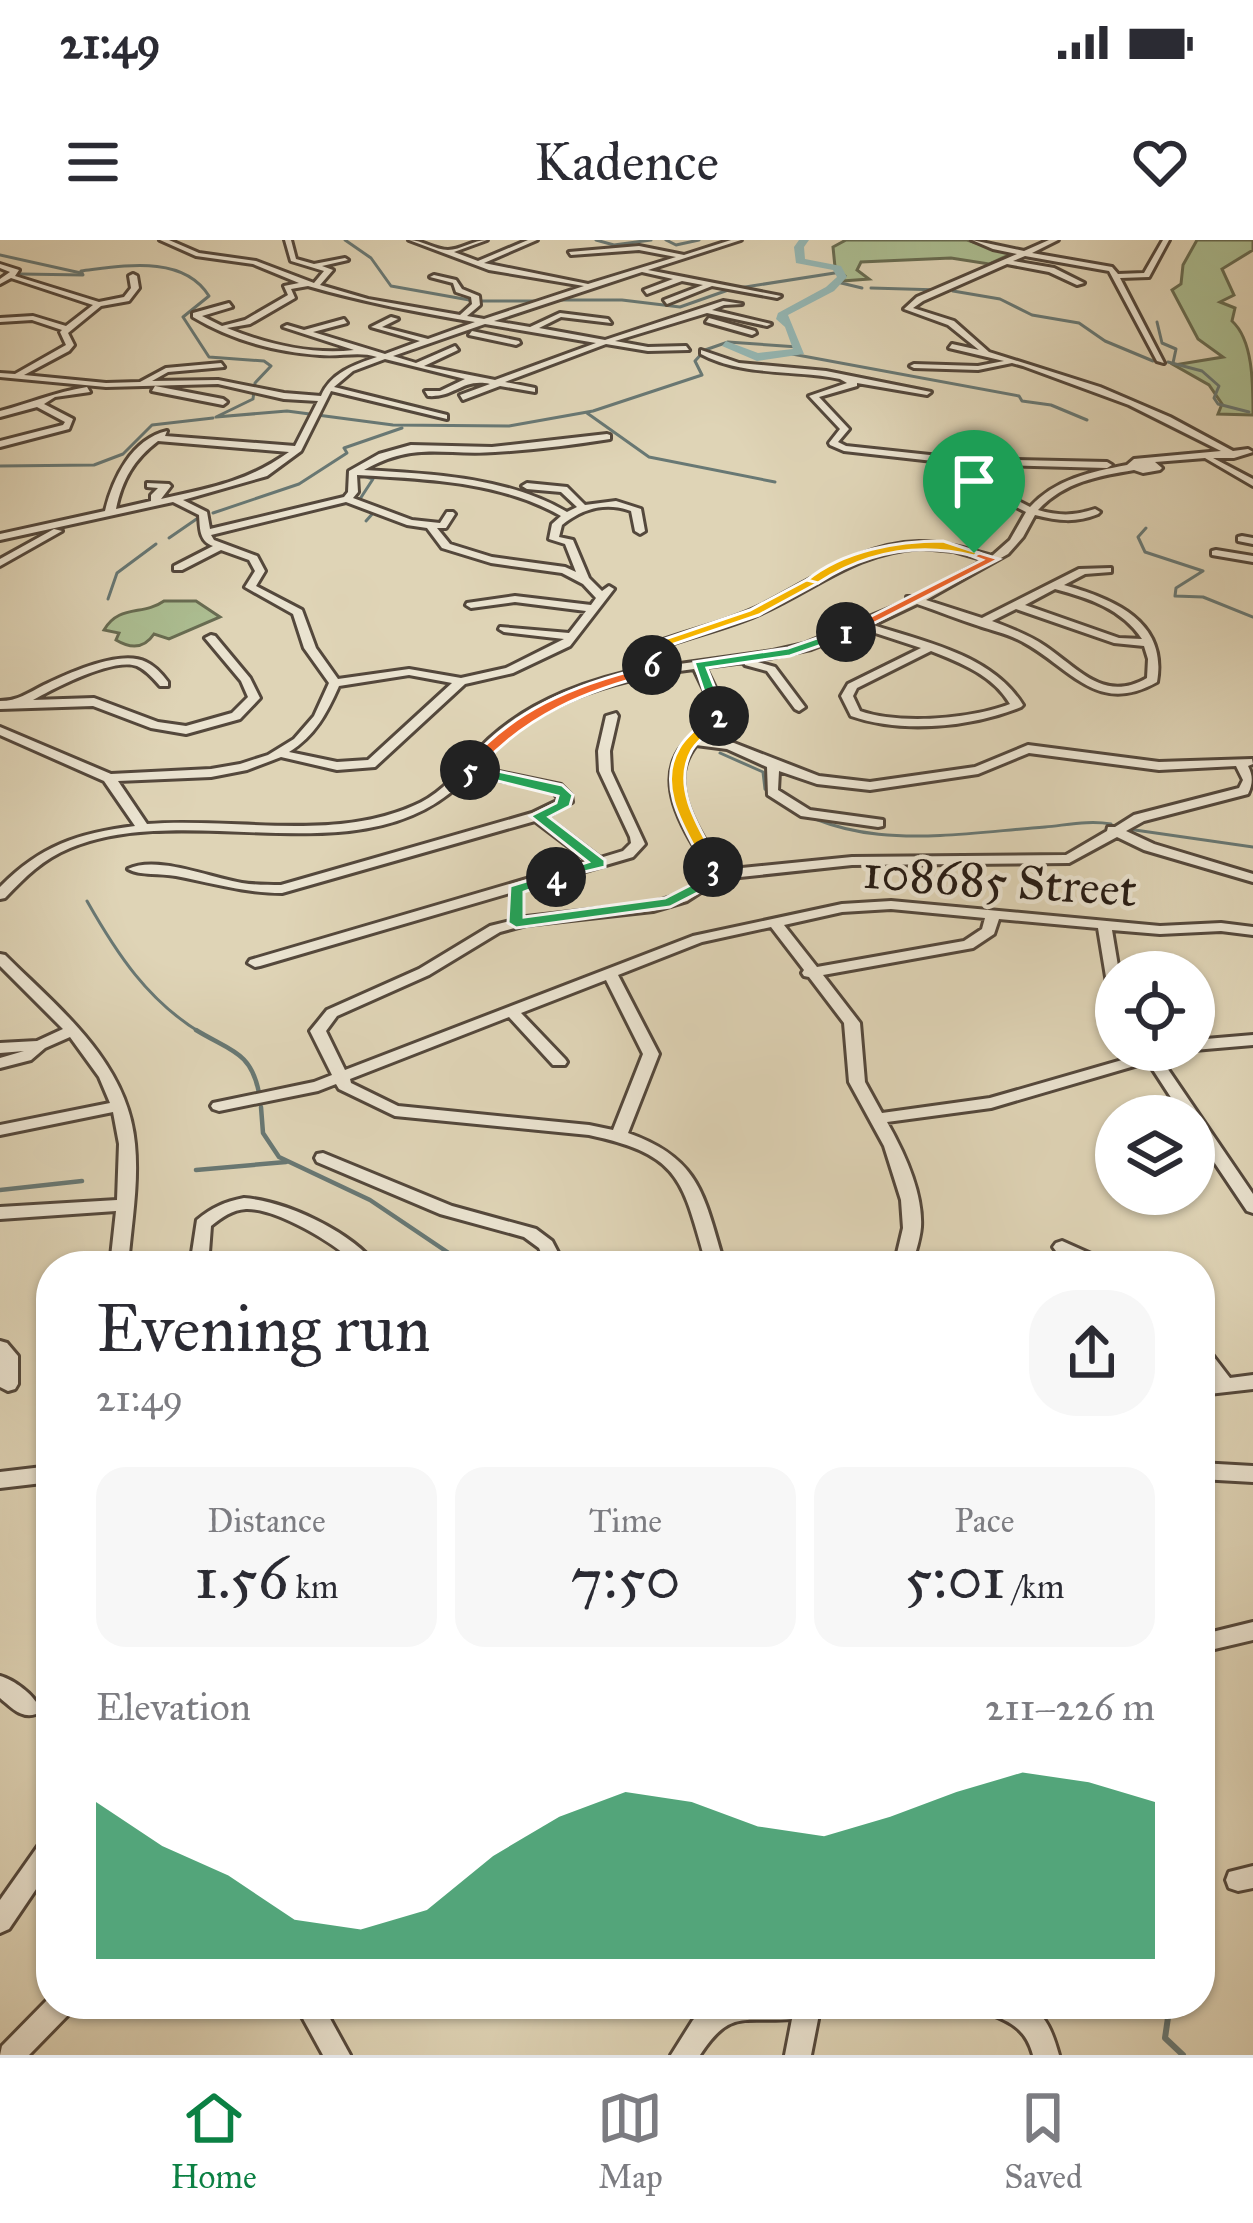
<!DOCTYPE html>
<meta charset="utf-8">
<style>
:root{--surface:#fff;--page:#f7f7f7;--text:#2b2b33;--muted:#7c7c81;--line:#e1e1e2;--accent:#0b8043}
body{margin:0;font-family:"IM FELL Great Primer",serif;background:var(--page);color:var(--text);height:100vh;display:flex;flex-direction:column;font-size:45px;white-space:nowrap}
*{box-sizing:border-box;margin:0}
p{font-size:39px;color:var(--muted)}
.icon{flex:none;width:66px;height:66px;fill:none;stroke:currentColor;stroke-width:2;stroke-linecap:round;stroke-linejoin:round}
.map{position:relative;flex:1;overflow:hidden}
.panel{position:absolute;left:36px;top:1011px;width:1179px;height:768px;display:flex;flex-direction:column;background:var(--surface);border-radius:48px;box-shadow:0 3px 9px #0004}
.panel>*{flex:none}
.controls{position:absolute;left:1095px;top:711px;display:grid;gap:24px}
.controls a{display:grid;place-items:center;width:120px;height:120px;border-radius:50%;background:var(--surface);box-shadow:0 3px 9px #0004;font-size:60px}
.pin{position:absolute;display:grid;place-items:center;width:102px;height:102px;color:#fff;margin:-123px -51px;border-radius:50% 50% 50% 0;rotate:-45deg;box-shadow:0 0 12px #0007}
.pin .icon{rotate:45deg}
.km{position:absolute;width:60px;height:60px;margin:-30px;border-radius:50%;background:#222;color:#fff;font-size:33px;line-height:60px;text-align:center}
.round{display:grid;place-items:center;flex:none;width:126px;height:126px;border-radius:48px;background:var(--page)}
.headline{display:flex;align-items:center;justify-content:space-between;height:204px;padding:0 60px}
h1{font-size:66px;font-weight:600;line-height:90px}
.figures{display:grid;grid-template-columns:repeat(3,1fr);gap:18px;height:204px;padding:12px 60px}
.figures div{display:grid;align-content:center;border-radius:30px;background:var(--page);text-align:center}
.figures b{font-size:60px;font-weight:600}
.figures small{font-size:33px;font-weight:400}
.figures p{font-size:33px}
.chart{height:336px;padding:24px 60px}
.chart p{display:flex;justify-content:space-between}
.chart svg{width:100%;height:216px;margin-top:12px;fill:var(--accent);opacity:.7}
.status{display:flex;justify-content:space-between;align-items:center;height:84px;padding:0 60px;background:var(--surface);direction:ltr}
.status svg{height:33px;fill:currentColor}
header{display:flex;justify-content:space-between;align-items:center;height:156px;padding:0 60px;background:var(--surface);font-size:54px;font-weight:600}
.menu{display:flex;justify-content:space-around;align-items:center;height:168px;border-top:3px solid var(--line);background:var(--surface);font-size:33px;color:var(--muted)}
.menu a{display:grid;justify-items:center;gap:6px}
.menu .on{color:var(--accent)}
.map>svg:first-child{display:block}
.green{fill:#acbe92;stroke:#686c52;stroke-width:3}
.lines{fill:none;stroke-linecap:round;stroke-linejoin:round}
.stream-far2{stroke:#687874;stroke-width:3}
.stream-far1{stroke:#687874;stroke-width:4.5}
.stream{stroke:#687874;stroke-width:6}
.river{fill:#94b7b4;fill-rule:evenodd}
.minor-casing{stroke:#54483c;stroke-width:6}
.minor{fill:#eae3d0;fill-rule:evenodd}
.split-1{fill:#f0652b;stroke:#fff;stroke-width:3}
.split-2{fill:#22a559;stroke:#fff;stroke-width:3}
.split-3{fill:#f5b400;stroke:#fff;stroke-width:3}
.split-4{fill:#22a559;stroke:#fff;stroke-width:3}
.split-5{fill:#22a559;stroke:#fff;stroke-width:3}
.split-6{fill:#f0652b;stroke:#fff;stroke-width:3}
.split-7{fill:#f5b400;stroke:#fff;stroke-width:3}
.split-8{fill:#f5b400;stroke:#fff;stroke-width:3}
.labels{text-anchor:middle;stroke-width:9;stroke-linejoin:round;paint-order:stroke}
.street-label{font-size:48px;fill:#251a13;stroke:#eae3d0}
</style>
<div class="status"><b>21:49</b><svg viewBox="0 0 49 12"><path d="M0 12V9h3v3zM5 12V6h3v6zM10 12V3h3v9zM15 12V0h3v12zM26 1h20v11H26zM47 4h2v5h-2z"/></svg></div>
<header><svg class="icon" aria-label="menu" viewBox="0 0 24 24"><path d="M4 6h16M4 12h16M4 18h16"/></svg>Kadence<svg class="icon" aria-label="heart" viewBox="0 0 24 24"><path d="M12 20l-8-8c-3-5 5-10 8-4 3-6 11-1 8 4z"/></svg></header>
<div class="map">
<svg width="1253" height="1815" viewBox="0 0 1253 1815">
<rect width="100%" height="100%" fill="#dfd4b6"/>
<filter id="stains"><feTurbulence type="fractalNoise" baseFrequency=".00167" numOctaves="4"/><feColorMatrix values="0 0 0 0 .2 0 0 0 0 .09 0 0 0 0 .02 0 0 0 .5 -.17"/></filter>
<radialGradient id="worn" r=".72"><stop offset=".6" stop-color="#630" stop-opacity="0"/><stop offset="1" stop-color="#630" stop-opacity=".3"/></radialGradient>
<!-- green -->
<g class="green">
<polygon points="846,0 967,0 1011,14 989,24 951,18 861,22 857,30 869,39 842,41 845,36 835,27 833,7"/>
<path d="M1197 0H1253V10L1222 29 1234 55 1220 62 1235 68 1232 81C1253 100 1253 143 1253 175L1218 174 1222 164 1209 145 1174 125 1223 117 1198 99 1172 50 1181 44 1183 25Z"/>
<path d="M164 361H196L220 377 169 399 154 394C144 409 131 409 116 400L119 393 104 390C119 364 143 376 164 361Z"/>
</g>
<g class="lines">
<!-- stream-far2 -->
<g class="stream-far2">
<polyline points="345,0 371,18 391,46 475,61"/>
<polyline points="596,0 614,5 651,0"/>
<polyline points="666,0 676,5 699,0"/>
<polyline points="0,15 81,33"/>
<path d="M21 34 83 35 81 31C123 26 183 14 209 56L183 77 209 117 264 121 271 126 255 143 253 159 216 177 287 171 393 185 509 186 593 171 702 135 695 121 705 110 728 102 798 107"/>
<polyline points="837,42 862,48"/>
<polyline points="739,48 841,32"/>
<polyline points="871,48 940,50"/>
<polyline points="953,51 1000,59 1032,75 1079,83 1105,101 1153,121"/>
<polyline points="555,60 622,60 680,67 731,49"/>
<polyline points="478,61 536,61"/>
<polyline points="1157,82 1162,103 1176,109 1173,123"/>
<polyline points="792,114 1019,156 1022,161 1051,165 1087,180"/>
<polyline points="1168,122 1202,131 1219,146 1214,158 1218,164 1249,172"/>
<polyline points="587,173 649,217 775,242"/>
<polyline points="0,226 94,225 123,214 152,185 213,178"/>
<polyline points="360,235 373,239 360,259 371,267"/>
<polyline points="213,273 299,244 347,213 344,208 402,188"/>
<polyline points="366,281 374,272"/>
<polyline points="1146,288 1138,297 1145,312 1203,331 1176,348 1175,356 1203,357 1253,377"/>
<polyline points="169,298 198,278"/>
<polyline points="108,359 117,333 156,304"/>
<path d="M720 513 763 532 765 549C846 616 948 594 1045 587 1067 585 1089 580 1111 584"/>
<polyline points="1128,589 1253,607"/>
<path d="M87 661C117 714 148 761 201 793"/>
</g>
<!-- stream-far1 -->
<g class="stream-far1">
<path d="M196 790C230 811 251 811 259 853"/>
<polyline points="261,867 263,893 279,917 370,960 468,1026"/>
<polyline points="196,930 286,922"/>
<polyline points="0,950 82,941"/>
</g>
<!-- stream -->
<polyline class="stream" points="1170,1764 1165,1798 1183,1815"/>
<!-- river -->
<polygon class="river" points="799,0 809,0 804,7 805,19 841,26 847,37 834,51 788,75 804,114 757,121 722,106 726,101 758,113 793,109 785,87 776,79 778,73 826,47 837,37 833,30 796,23 794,7"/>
<defs>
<g id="minor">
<path d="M160 0H169L199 13 256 21 314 43 324 31 291 21 285 0H291L296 19 314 24 345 18 348 20 322 26 333 30 320 45 368 59 460 75 472 64 471 57 456 52 453 43 430 37 434 35 456 40 462 49 479 56 480 65 467 76 484 79 584 46 489 30 409 0C422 0 435 10 448 10 461 10 473 0 487 0L454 12 478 21 528 0H537L484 23 588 44 676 17 639 10 571 15 569 12 639 6 684 15 731 0H741L648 30 781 56 777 58 712 46 667 64 664 60 703 45 682 41 647 54 644 50 673 39 642 32 494 81 530 87 560 73 608 79 611 83 561 77 539 88 605 100 723 61 742 64 724 65 712 70 771 84 767 86 707 73 615 101 648 107 686 106 689 110 648 111 606 104 505 142 535 148V152L500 146 463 160 460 155 490 144C462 138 455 158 428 156L425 151H440L465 139 385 119 353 131 334 147 447 175V179L331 151 301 211 267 236 183 260 207 272 210 289 344 257 348 252 349 231 379 214 411 205 492 207 607 194 610 195V199C572 205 533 210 495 212 442 216 416 201 364 230 432 234 507 237 567 272L577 267 561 252 527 249 522 246 527 243 567 247 585 265 616 261 641 269 645 291 640 294 635 291 631 271C606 262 583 268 562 285L559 297 573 300 589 338 602 351 609 346 614 349 570 406 513 433 465 444 375 527 337 530 281 517 247 530 211 537 118 541 147 584C233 577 331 602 413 566 446 553 464 523 489 499 531 460 592 438 648 428L642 414 650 405C685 391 722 384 756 368 809 343 858 303 919 302 944 302 968 309 992 316L1010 300 1026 272 975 246 951 223 844 211 830 205 829 203 840 189 809 156 847 143 840 139C794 129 744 137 701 114V110L739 123 826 131 931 152 927 155 857 143V146L819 157 849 189 838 202 846 206 967 219 1107 222 1112 225 1107 228 961 224 981 242 1030 267C1056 239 1090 232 1127 225L1134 219 1221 211 1129 165 1023 126 1012 123 978 130 914 128 910 126 914 124 978 126 1004 121 949 108 952 104 979 110 948 85 904 69 917 57 1017 14 993 9 972 0 1024 11 1049 0H1058L1032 13 1112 27 1118 34 1144 33 1163 0H1169L1149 37 1120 38 1164 123 1157 121 1109 31 1025 16 1013 21 1054 28 1084 43 1077 45 1049 32 1007 24 923 61 913 68 954 81 989 112 1100 147 1170 177 1233 211 1248 209 1253 212 1234 218H1213L1253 239V246L1205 218 1155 222 1162 228 1160 230 1143 233 1134 230C1098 236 1064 242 1038 270 1059 276 1074 276 1095 269L1100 272 1098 274C1076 283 1058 281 1035 275L1023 297 1008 314 926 360 982 378 1079 329 1111 328V332L1085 334 1064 345C1113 359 1168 381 1157 442 1097 476 1071 428 1023 402 1009 394 993 391 979 386 960 380 938 371 917 364L873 385C925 402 992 415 1023 465L1021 467C972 487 902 494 851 476L841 456 848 444 921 408 863 389 811 409 754 421 775 427 805 467 799 471 795 469 767 431 745 425 744 422 705 427 726 470 719 483 703 499 734 503 819 536 870 542 975 527 1028 505 1159 522 1252 519 1253 524 1248 526C1253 536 1253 543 1248 554L1144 581 1126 591 1154 604 1253 634V642L1144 610 1117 597 1069 623 852 625 721 639 687 661 653 671 526 685 500 692 429 735 337 776 326 791 345 830 693 696 842 664 891 661 1160 686 1221 683 1253 687V695L1221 691 1160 694 1112 690 1119 732H1116V759L1109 755 1098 688 999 679 994 694 973 708 823 735 860 783 865 842 882 873 990 858 1143 814 1140 810H1182L1179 813 1161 819 1253 954V973L1247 971 1194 892V876H1183L1148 822 991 868 887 882C904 912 923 952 921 987 920 1000 915 1013 912 1026H894L903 988 901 960 884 906 849 842 844 783 809 737 804 736 802 733 804 730 771 687 702 702 618 735 659 814 628 893C702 919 704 958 725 1026H707C682 941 683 915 589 895L395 876 339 849 336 844 318 851 219 871 213 869 211 866 213 863 314 842 332 835 310 791 327 770 419 729 490 686 526 677 652 663 677 655 707 637 708 629C687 594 652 545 682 506 693 492 707 486 714 470L694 429C611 439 533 463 476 527L561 545 571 555 572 562 546 577 600 618 623 611 631 603 630 597 599 531 598 511 606 476 616 473 618 476 610 511 611 531 645 604 633 617 260 726 255 727 248 723 250 720 588 621 535 581 282 653C245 653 212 643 176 636 160 633 141 636 128 629 157 615 211 638 242 643 255 645 268 645 281 645L532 573 559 560 553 551 470 534C372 644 194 557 70 608 43 619 25 637 5 658L0 659V647C40 606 78 593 135 586L104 541 0 495V487L111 534 211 529 240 524 268 515 294 499 314 476 329 443 304 408 293 374 245 347 255 331 249 320 221 310 182 330H174V326L213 306C199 301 200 288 199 275L173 262 0 300V294L105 271C113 238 132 199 167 191L165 196 295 206 318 161 284 159 218 144 106 147 0 137V133L15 134 66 105 60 92 62 90 32 80 0 82V78L33 76 66 86 93 65 11 38 0 44V39L10 32 0 28V24L19 30 15 36 99 62 124 57 131 48 129 36 133 34 137 36 139 48 129 61 101 66 68 93 74 105 69 111 24 135 106 143 140 142 166 128 221 123 224 127 168 132 152 141 218 140 284 153 321 156C331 133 353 125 377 117 359 111 340 117 320 115 276 112 231 100 193 77V73L229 63 232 67 202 76 222 86 245 80 288 55 284 46 299 43 253 24 196 16ZM308 46C363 62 421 73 475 82L428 99 382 87 398 79 391 77 371 87 420 101 385 114 313 92 347 83 344 79 304 90 287 85 283 87 354 110C312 115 266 104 227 88L250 84 295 58 291 49ZM485 84 596 103 495 140 424 126 458 110 455 106 416 123 393 116ZM158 201 289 212C247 242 210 248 161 259L171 246 169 244 147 243V247L158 248 151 255V261L116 269C122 240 134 219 158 201ZM357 235C425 239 500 241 561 276L552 284 549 299 565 304 576 332 565 327 492 317 450 304 437 288H446L455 274 453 272H447L440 283 412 280 353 258 358 252ZM346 262 407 285 427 288 442 308 491 323 562 333 583 344 596 358 591 365 515 356 467 363 466 365 471 368 515 362 586 371 569 393 500 387 499 389 504 392 564 399 506 428 461 438 409 429 338 439 316 408 302 370 256 346 265 331 257 316 214 300 211 295ZM922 308 954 311 985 320 916 357H907V361L898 365 804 404 773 411 658 427 654 414 658 409C690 396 725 389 757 375 817 349 854 312 922 308ZM1055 349C1089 358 1122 369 1142 399L1119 398 1025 365ZM1016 369 1114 403 1144 406 1148 419 1147 438C1104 463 1079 429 1045 406 1029 395 1010 388 992 381ZM931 411C961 423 993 435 1010 464 971 479 900 485 860 471L853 456 857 448ZM409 435 452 443 368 520 337 522 289 512C315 496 327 473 339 446ZM696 505 727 509 767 527 768 555 801 576 878 587 883 586V580L810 570 778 550 779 531 817 544 870 550 978 534 1029 513 1159 530 1236 526 1243 540 1239 548 1134 575 1115 587H1108L1107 591 1066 615 852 617 722 630C702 592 663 546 696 505ZM891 669 985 678 982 689 964 701 817 727 784 685 842 672ZM606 740 643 814 613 890 589 885 398 866 351 843 350 839 509 777 553 825H565L567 822 565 819 521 773Z"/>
<polygon points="709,78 755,91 756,93 752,95 706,82"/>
<polygon points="472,91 519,101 520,103 516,105 469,95"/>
<polygon points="155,146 223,159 227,162 223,165 152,151"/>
<path d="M87 147 90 152 55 157 44 164 73 179 69 189 0 207V201L63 185 65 182 37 167 0 177V171C31 163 55 152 87 147Z"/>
<polygon points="54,289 62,291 0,326 0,319"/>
<polygon points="1242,296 1253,298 1253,304 1238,301 1238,297"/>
<polygon points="1216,310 1253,316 1253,322 1212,315 1212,311"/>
<path d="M211 395 215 396 250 438 260 458 240 479 186 494 151 488 93 466 0 469V461C18 461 28 453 44 445 69 433 121 409 146 422 155 426 162 434 168 442V446H160C154 439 146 430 137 426 114 417 54 448 33 460L94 458 158 482 186 486 232 473 248 457 241 441 205 398Z"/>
<path d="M0 714 5 715C59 769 128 822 135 904 139 945 131 986 128 1026H110L116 971 0 979V967L117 960 119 904 113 872 0 895V885L110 863 99 837 70 797 45 808 31 820 0 828V818L24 811 0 813V803L37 801 63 789 0 726Z"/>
<polygon points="1253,795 1253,805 1194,810 1194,800"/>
<polygon points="323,913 452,966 536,989 552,1001 565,1026 547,1026 539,1008 524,997 440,974 317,922 315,918 317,914"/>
<path d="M244 958C286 961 352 992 377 1026H358C337 1004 277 968 246 969 232 970 222 977 211 986L208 1026H190L197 980C212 967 225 962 244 958Z"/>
<polygon points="1062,1001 1109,1022 1112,1026 1088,1026 1056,1011 1053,1007 1056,1003"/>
<polygon points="0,1101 7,1103 18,1116 18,1144 15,1149 8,1151 0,1147"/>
<polygon points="1200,1106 1207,1108 1230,1138 1253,1135 1253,1149 1200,1155 1200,1141 1211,1140 1200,1126"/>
<polygon points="1200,1223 1253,1226 1253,1242 1200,1239"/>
<polygon points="51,1226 51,1242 0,1248 0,1232"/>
<polygon points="1253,1382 1253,1400 1206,1411 1200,1409 1200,1395"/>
<path d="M0 1436C14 1440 33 1454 39 1467L36 1474C21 1479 11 1467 0 1458Z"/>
<polygon points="51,1596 51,1627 9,1689 0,1693 0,1660 43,1599"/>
<polygon points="1253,1626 1253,1648 1238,1651 1229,1648 1226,1640 1229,1632"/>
<polygon points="51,1756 51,1764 74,1764 70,1773 29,1815 0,1815 2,1806"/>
<polygon points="295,1764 322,1764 350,1815 323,1815"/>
<path d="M711 1764H821L811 1815H785L792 1779C743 1783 731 1768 700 1815H671L693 1780Z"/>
<path d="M984 1764H1028C1047 1776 1053 1794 1059 1815H1033C1026 1789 1011 1782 988 1773Z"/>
</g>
</defs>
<!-- minor casing -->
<use href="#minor" class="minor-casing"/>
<!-- minor -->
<use href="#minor" class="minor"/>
</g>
<!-- split-1 -->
<polygon class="split-1" points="969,310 999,319 851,395 840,392 982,320 969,315"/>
<!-- split-2 -->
<polygon class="split-2" points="846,388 851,395 790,416 707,428 726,476 719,480 712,476 694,422 788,408"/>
<!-- split-3 -->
<path class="split-3" d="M714 473 726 476C716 487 699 498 692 510 670 549 703 594 721 627L713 632 705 627C687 592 655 548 679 508 686 495 703 483 714 473Z"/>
<!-- split-4 -->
<polygon class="split-4" points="708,623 721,627 719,642 670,667 516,688 508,683 510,646 556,632 564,637 524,652 524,677 665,658 706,637"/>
<!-- split-5 -->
<polygon class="split-5" points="470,525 562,545 573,555 570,566 549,577 605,620 605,627 551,640 551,634 588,622 530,576 556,563 558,556 465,533"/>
<!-- split-6 -->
<path class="split-6" d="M647 422H657L659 432C587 450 524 475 475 533L462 530C509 471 575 444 647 427Z"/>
<!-- split-7 -->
<polygon class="split-7" points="814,336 818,343 759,375 659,409 657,428 646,425 642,414 650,404 750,370"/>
<!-- split-8 -->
<path class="split-8" d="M943 301 979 313 974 316C918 302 866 312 818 343L807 340C844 310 897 301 943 301Z"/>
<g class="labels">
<!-- street labels -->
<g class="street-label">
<text transform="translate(1000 640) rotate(4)" y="17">108685 Street</text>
</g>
</g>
<rect width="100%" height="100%" filter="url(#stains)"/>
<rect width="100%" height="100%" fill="url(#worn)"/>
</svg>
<div class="controls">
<a><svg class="icon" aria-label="locate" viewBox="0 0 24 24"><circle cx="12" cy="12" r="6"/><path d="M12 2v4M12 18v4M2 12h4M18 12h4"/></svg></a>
<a><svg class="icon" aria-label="layers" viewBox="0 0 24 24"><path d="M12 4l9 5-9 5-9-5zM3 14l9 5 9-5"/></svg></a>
</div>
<div class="pin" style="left:974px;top:313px;background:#1e9e55"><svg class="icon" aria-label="arrive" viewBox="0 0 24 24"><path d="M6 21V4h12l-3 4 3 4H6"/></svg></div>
<b class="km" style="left:846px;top:392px">1</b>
<b class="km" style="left:719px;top:476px">2</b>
<b class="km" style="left:713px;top:627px">3</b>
<b class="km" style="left:556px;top:637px">4</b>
<b class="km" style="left:470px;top:530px">5</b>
<b class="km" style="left:652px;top:425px">6</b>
<section class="panel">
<div class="headline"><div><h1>Evening run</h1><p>21:49</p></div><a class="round"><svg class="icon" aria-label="share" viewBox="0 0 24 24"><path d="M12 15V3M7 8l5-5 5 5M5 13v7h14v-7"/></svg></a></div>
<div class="figures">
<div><p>Distance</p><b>1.56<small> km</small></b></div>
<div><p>Time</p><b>7:50</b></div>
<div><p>Pace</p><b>5:01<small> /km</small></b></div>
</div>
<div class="chart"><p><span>Elevation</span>211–226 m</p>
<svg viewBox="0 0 160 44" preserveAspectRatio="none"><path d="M0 44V12L10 21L20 27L30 36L40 38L50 34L60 23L70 15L80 10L90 12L100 17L110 19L120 15L130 10L140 6L150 8L160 12V44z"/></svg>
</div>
</section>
</div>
<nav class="menu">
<a class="on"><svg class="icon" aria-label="home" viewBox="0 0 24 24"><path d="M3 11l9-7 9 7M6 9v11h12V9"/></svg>Home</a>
<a><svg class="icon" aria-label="map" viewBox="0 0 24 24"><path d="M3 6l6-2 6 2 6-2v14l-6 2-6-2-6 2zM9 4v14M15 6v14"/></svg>Map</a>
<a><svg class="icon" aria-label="saved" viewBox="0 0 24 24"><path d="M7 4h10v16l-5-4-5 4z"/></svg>Saved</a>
</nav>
